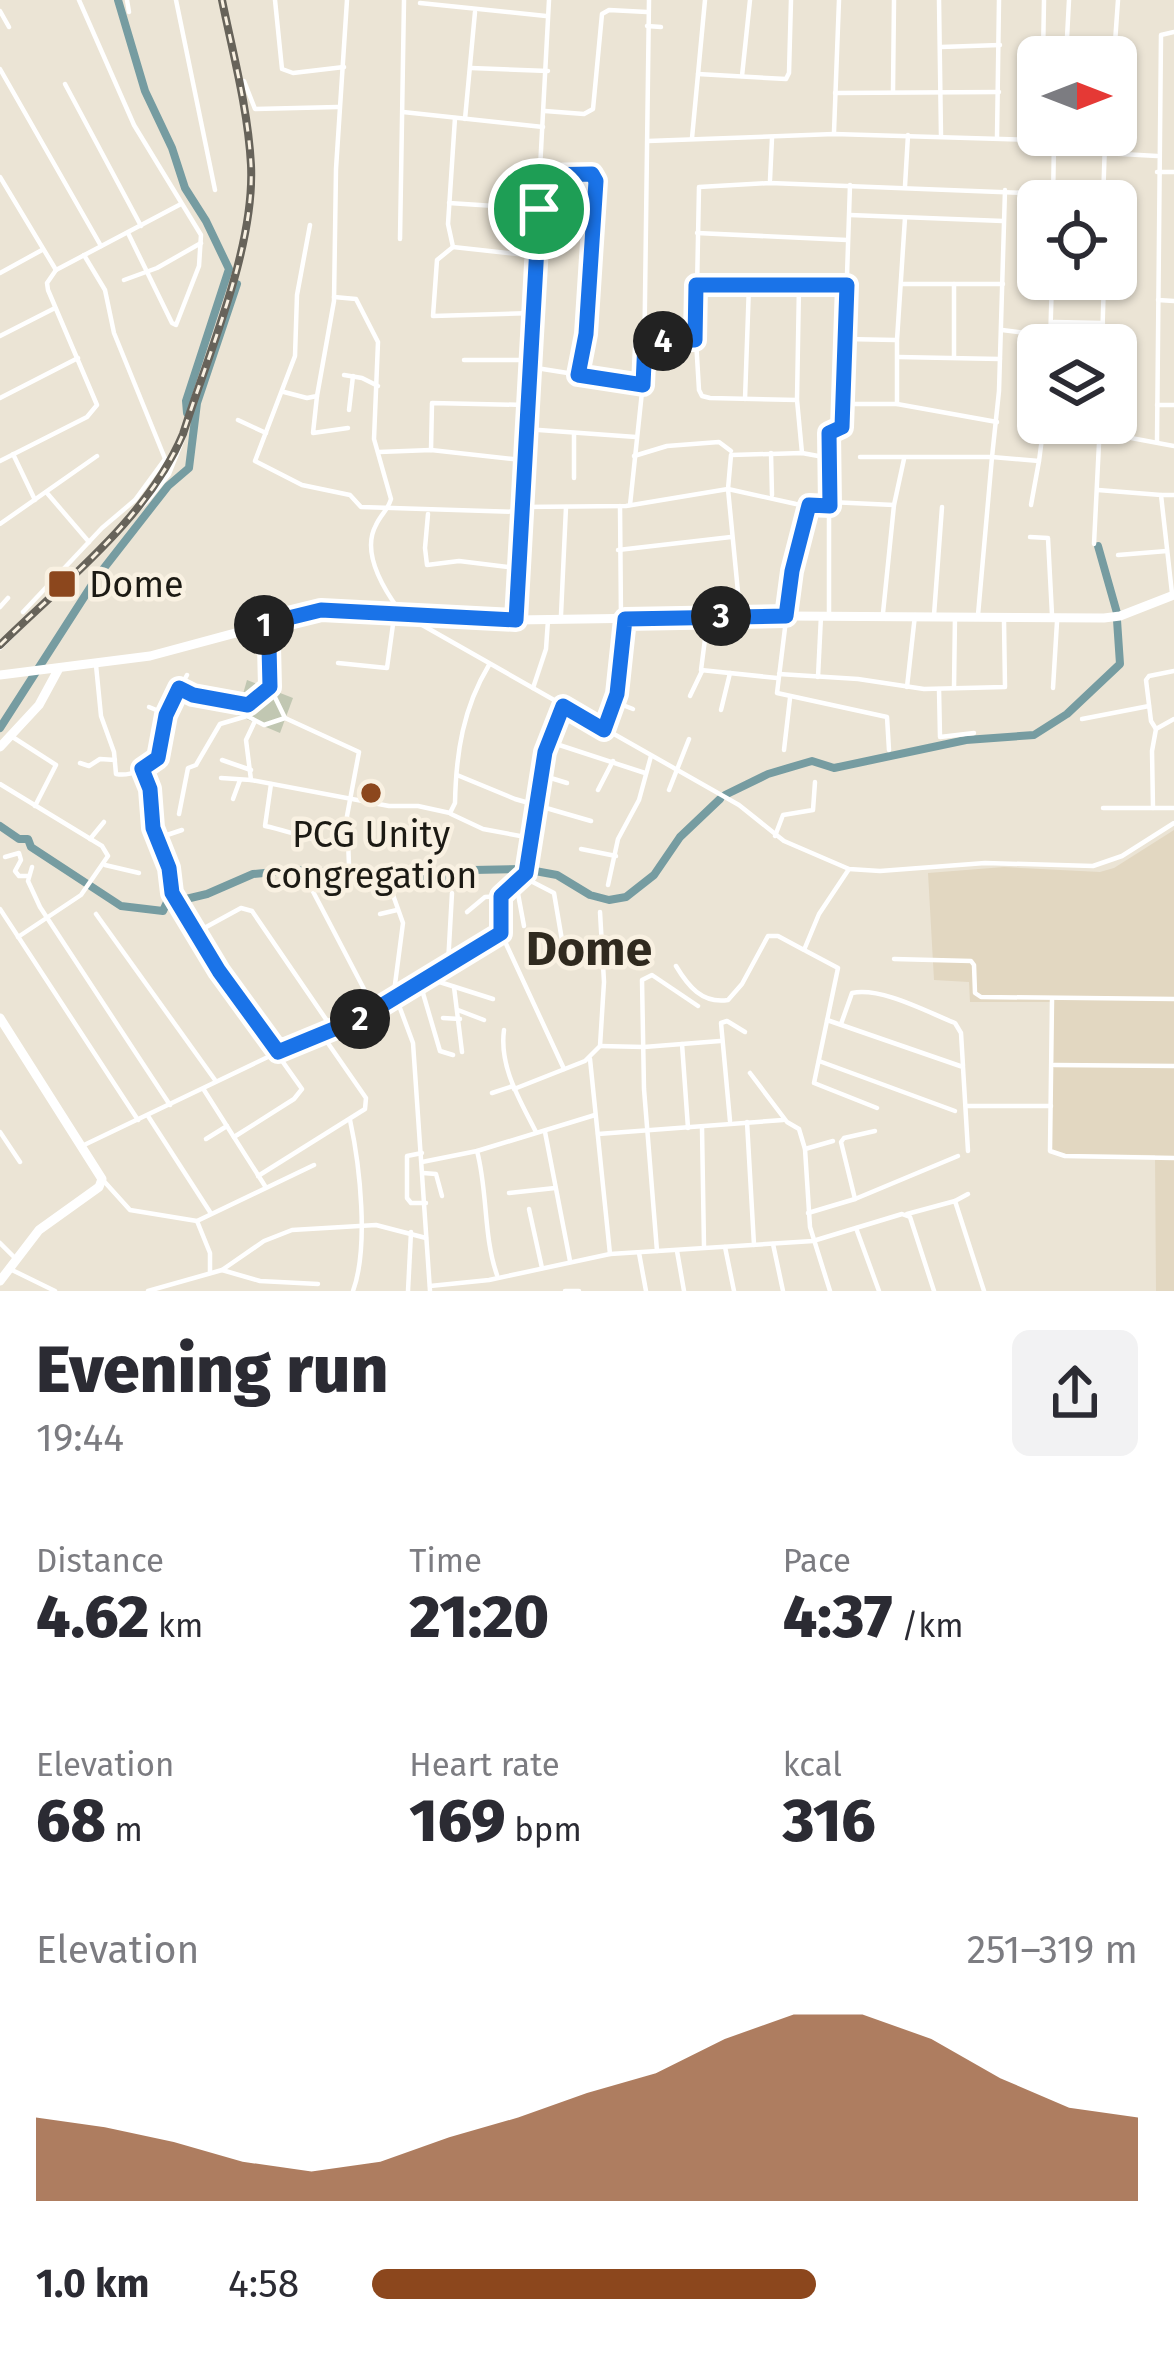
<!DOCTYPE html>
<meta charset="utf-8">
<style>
:root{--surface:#fff;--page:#f2f2f3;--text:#2b2b33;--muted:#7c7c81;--accent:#8c471d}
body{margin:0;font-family:"Fira Sans",sans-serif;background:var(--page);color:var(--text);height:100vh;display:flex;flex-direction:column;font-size:45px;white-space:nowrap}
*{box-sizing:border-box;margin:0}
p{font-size:39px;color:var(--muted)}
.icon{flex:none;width:66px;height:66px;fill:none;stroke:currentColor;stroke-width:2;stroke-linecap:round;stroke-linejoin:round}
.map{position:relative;height:1291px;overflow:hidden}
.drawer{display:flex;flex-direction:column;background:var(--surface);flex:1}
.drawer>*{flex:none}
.needle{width:78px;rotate:90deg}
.tools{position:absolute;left:1017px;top:36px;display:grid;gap:24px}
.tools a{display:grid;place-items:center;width:120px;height:120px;border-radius:18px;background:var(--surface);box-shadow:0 3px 9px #0004;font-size:60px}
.pin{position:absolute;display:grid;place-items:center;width:102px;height:102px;color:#fff;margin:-51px;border:6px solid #fff;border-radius:50%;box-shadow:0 3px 12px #0007}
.km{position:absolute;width:60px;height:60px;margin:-30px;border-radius:50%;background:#222;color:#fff;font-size:33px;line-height:60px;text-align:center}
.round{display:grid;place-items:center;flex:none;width:126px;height:126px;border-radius:18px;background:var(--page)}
.overview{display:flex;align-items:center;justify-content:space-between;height:204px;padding:0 36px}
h1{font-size:66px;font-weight:800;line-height:90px}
.figures{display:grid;grid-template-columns:repeat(3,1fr);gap:18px;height:204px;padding:12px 36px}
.figures div{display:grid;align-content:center}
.figures b{font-size:60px;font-weight:800}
.figures small{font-size:33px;font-weight:400}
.figures p{font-size:33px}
.chart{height:336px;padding:24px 36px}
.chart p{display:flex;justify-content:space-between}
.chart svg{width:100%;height:216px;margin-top:12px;fill:var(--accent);opacity:.7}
ul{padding:0 36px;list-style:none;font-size:39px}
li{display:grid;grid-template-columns:192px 144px 1fr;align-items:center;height:90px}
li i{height:30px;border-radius:15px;background:var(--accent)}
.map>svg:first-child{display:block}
.built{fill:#e2d7c1}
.green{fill:#c1c7b2}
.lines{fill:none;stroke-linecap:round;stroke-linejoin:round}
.stream{stroke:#5b7577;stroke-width:3}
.river{stroke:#769ca1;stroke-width:8}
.street{stroke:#fff;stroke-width:4.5}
.secondary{stroke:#fff;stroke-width:9}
.rail-casing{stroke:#67635a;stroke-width:8}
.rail{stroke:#f9f1e2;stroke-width:3;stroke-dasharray:9;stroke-linecap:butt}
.route-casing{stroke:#fff;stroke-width:24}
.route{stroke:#1a73e8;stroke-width:15}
.poi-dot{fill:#8c471d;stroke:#f9f1e2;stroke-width:4.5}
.labels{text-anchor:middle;stroke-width:9;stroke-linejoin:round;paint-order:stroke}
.poi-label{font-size:36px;fill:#1c1a14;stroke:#f9f1e2;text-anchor:start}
.district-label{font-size:48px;font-weight:bold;fill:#302a1f;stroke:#f9f1e2}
</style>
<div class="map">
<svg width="1174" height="1291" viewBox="0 0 1174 1291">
<rect width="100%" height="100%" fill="#ebe4d5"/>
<!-- built -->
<polygon class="built" points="1174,830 1174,1291 1156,1291 1155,1155 1061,1154 1051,1150 1050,1002 970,1002 969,982 934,980 928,873 1004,867 1100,872 1114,868"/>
<!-- green -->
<polygon class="green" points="247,680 293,698 280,733 237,715"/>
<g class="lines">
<!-- stream -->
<polyline class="stream" points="191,419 195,418"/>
<!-- river -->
<g class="river">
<polyline points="118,0 145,91 172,148 185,188 206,221 229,269 186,401 187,413"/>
<polyline points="1098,546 1117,613"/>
<polyline points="0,728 97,577 168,486 189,468 197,403 237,284"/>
<polyline points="725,795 768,774 812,761 834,768 966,740 1034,735 1067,714 1120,664 1117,620"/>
<polyline points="0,826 19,839 28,839 31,847 121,906 163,911 168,900 176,895 186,899 207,894 253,874 294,870 443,879 473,870 524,869 557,875 590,895 609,900 626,897 654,875 680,837 720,799"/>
</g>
<!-- street -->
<g class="street">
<polyline points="79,0 134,125 201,235 199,266 176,325 172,323 128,233"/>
<polyline points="127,0 129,12"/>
<polyline points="176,0 215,190"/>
<polyline points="275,0 282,69 293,73 344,67"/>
<polyline points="939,0 941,136"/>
<polyline points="420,3 546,16"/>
<polyline points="0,11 9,27"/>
<polyline points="647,26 661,27"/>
<polyline points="941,47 1000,45"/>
<polyline points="1043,57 1044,0"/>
<polyline points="1066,57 1069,0"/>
<polyline points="1114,57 1118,0"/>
<polyline points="471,68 548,71"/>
<polyline points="0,69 101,246"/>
<polyline points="698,74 786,79 789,73 791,0"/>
<polyline points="742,76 750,0"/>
<polyline points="244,81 255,109 338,107"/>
<polyline points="65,84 141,226"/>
<polyline points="893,91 894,0"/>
<polyline points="835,93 999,92"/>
<polyline points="545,111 584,114 593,109 602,14 609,10 647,12"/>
<polyline points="403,112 543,127"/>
<polyline points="455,118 448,224 453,247 536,256"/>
<polyline points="465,119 475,12"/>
<polyline points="834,132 839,0"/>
<polyline points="692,138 705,0"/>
<polyline points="997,138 999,0"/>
<polyline points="648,141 834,134 1105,142 1106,135"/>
<polyline points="1104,153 1157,156"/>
<polyline points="1157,172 1174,172"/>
<polyline points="543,175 585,173 592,174 596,181 586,334 578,375"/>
<polyline points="0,177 56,270"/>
<polyline points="770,180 772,138"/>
<polyline points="905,186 908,135"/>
<polyline points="1053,201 1054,141"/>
<polyline points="1103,201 1105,142"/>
<polyline points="449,203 539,209"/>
<polyline points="850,215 1003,221"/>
<polyline points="310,225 297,295 295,356 255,461 302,485 350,495 361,507 521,512"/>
<polyline points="697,233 847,240"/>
<polyline points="400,239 404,0"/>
<polyline points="453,247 437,260 433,316 533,313"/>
<polyline points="84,255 105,290 114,333 168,466"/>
<polyline points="0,273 42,250"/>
<polyline points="124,280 157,268 201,243"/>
<polyline points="902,284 1003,284"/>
<polyline points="954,284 954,357"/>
<polyline points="696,285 847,285"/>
<polyline points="799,285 797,400 802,453"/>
<path d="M334 297 356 299 378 342 374 439 391 499C388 510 381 514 376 525 361 552 383 588 399 610"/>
<polyline points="1158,300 1174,301"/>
<polyline points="1054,322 1103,323"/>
<polyline points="1002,330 1050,336"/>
<polyline points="0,336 55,308"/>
<polyline points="846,339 895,340"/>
<polyline points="647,341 696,340"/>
<polyline points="1050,345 1052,279"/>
<polyline points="1102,345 1104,279"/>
<polyline points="898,357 1000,359"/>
<polyline points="464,360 531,360"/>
<polyline points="530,367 643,385"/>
<polyline points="344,375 362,378 378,386"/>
<polyline points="284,392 307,398 317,396 334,301 336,169 347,0"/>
<polyline points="317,396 313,433 348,428"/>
<polyline points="0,398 78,358"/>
<polyline points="745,399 749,285"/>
<polyline points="797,400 710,398 702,396 699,390 696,340 699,187 770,183 1053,194"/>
<polyline points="844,404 897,404 997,422"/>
<polyline points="897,404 897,340 905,218"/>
<polyline points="1157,405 1174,405"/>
<polyline points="349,410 353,376"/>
<polyline points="238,420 266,433"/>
<polyline points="525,429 636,437"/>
<polyline points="1099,432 1174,446"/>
<polyline points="1157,442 1161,35 1174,32"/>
<polyline points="431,450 432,403 526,405"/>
<polyline points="379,452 431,450 522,460"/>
<polyline points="771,453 772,495"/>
<polyline points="13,454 35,500"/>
<polyline points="634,456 667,446 719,442 731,451"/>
<polyline points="860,457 992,457 999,391 1005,190"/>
<polyline points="0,461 87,417 97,405 48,290 47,283 56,270 181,204"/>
<polyline points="574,478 574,433"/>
<polyline points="1098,490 1161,495 1172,593"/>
<polyline points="47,493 89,542"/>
<polyline points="1161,495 1174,495"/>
<polyline points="830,502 894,505"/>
<polyline points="630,505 644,373 649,0"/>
<polyline points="809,505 792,571 777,693 887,717 889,750"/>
<polyline points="1031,505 1039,461"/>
<polyline points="620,506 621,619"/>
<polyline points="521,507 626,506 728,489 796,504 830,505"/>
<polyline points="428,514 425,548 427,565 459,561 517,568"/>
<polyline points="0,524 97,456"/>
<polyline points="1030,537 1048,538 1052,615"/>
<polyline points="1094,544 1100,423"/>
<polyline points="618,550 731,537"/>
<polyline points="1118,555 1167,551"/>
<polyline points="0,607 8,598"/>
<polyline points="23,612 102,528 135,500 165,459"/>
<polyline points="740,613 728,489 731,455 802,453 829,458"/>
<polyline points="883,613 894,505 904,459"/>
<polyline points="561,615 566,507"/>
<polyline points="934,615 942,507"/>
<polyline points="978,615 992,457 1039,461 1044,423"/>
<polyline points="708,616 701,670 777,678"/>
<polyline points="829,616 829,434 842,427 850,185"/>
<polyline points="408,617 739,805 784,841 849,869 880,871 985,863 1093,866 1122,856 1174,823"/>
<polyline points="516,620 549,0"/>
<polyline points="264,624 269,646 270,687 285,718 359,752 347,816 349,865"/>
<polyline points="0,648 148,500 169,474 186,431"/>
<polyline points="338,663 387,668 394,617"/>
<path d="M96 665 101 716 114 752 116 774C131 777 147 768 158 757L166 714 187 675"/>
<polyline points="779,674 858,679 924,689 1005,687 1004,621"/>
<polyline points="818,677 821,616"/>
<polyline points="907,687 915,615"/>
<polyline points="179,688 193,695 247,705"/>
<polyline points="533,688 546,649 548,620"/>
<polyline points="954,688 955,616"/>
<polyline points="1053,688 1057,622"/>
<polyline points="939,689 940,737 974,733"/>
<polyline points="690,696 702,671"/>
<polyline points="615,702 633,709"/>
<polyline points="247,705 247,716 264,725 285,718"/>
<polyline points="247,705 270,687"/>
<polyline points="563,706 547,741 526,873 501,896 501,933 564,1069"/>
<polyline points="149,707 166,714"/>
<polyline points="721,710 730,673"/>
<polyline points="1082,719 1149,706"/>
<path d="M255 721 246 740 251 780 389 806H418L450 813 455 803C456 753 463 708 489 665"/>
<polyline points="1156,729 1151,721 1146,680 1149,676 1174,671"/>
<polyline points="604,730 617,695 625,619"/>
<polyline points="11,736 56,765 35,806"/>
<polyline points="547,741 645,773"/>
<polyline points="784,750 790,698"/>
<polyline points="222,760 251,770"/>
<polyline points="80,763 89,766 100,759 115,760"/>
<polyline points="142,769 150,789 153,828 169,868 172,893 234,993 302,1089 294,1099 234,1137"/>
<polyline points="457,775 515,799 591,821"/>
<polyline points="541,775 567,783"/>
<polyline points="221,778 251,780"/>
<polyline points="0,784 102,846 108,856 81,895 18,937"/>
<path d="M271 784 265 826C290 831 322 845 346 843"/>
<polyline points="598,790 613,761"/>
<polyline points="669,790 689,739"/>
<polyline points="233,799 240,780"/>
<polyline points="1103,808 1174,808"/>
<polyline points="1153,808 1152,751 1156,729 1174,719"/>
<polyline points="179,814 188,768 196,765 220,724 247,716"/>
<polyline points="451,814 483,829 531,838"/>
<polyline points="775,836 783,815 813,810 815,782"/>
<polyline points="158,838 182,830"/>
<polyline points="90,839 104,822"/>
<polyline points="581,849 616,856"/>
<polyline points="5,857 19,853 21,860 15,871 19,876 28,876"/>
<polyline points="105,865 139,873"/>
<polyline points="32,867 28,881 40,907 170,1105"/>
<polyline points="523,877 554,893 564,952 604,958"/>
<polyline points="308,882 375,1010"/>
<polyline points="516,883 524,926"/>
<polyline points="385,885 393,895 403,923 394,992 413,1043 430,1291"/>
<polyline points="608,885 618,839 639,800 651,756"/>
<polyline points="0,909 138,1120"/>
<polyline points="467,912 485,897 501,896"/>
<polyline points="96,914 215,1080"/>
<polyline points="380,914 397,910"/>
<polyline points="197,932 241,908 252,911 334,1031"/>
<polyline points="806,951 838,968 814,1083 877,1108"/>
<polyline points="894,959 971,961 974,965 975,993 981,997 1174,999"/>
<polyline points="448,964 452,893"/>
<path d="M676 966C688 986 702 1004 728 1000L742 984 768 936H778L804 950 819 914 849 869"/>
<polyline points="427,978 493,999"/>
<polyline points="420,983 440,1051 453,1055"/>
<polyline points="454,987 462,1052"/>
<polyline points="1052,1000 1050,1151 1065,1156 1174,1158"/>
<polyline points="458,1010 484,1020"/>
<polyline points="443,1018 460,1019"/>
<polyline points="827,1020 963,1067 968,1151"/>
<path d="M841 1024 852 993C882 987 927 1012 955 1023L961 1033 963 1066"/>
<path d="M504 1030C499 1067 520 1100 536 1132"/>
<polyline points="682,1044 688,1128"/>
<polyline points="600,1046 644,1047 720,1041"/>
<polyline points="590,1059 610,1254"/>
<polyline points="819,1061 955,1111"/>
<polyline points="1054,1065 1174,1066"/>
<polyline points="750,1073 787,1122 799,1129 805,1149 810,1227 830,1291"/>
<polyline points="514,1089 585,1061 600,1046 604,982 600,912"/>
<polyline points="204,1090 265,1186"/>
<polyline points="492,1093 513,1086"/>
<polyline points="966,1106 1051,1106"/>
<polyline points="148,1116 210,1212"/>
<path d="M350 1120C360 1166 369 1247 353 1291"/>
<polyline points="730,1121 721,1023 727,1021 745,1032"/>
<polyline points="747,1122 754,1245"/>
<polyline points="702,1128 704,1247"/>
<polyline points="0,1132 20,1162"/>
<polyline points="545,1132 570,1261"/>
<polyline points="598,1134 783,1120"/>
<polyline points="206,1139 227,1126"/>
<polyline points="82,1146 272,1055 363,1017 501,933"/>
<polyline points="805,1149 833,1141"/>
<path d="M477 1151C488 1192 483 1235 497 1275"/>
<polyline points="422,1153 407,1156 407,1198 411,1203 426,1203"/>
<polyline points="422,1162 477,1151 595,1115"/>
<polyline points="423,1173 436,1174 442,1196"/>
<polyline points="258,1176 365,1109 366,1098 323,1036"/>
<polyline points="102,1179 130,1210 197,1221 314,1165"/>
<polyline points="509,1193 555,1188"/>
<polyline points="855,1199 841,1142 844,1138 875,1131"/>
<polyline points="955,1201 968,1194"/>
<polyline points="529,1209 542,1268"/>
<polyline points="808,1213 855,1199 958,1156"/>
<polyline points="907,1214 955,1201 984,1291"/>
<polyline points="197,1221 210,1253 210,1273"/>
<polyline points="856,1228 879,1291"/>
<polyline points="0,1243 16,1259"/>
<polyline points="773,1244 783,1291"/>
<polyline points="725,1247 734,1291"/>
<polyline points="657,1251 644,1089 642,980 652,975 698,1006"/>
<polyline points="677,1251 684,1291"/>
<polyline points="639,1253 646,1291"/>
<polyline points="12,1270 55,1291"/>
<polyline points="222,1270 260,1281 318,1284"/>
<polyline points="430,1286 489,1280 610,1254 813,1241 902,1214 910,1217 934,1291"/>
<polyline points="148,1291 222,1270 264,1241 292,1230 376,1225 426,1238"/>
<polyline points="408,1291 411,1232"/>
<polyline points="565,1291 579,1291"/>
</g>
<!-- secondary -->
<g class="secondary">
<polyline points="0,675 150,656 321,610 516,620 786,616 1104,618 1120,616 1174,595"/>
<polyline points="0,747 39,705 58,670"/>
<polyline points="0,1018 102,1179 99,1187 39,1230 0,1281"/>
</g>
<defs>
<path id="rail" d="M0 645C65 581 147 519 183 434 208 354 255 248 251 165 248 109 233 54 222 0"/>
</defs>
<!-- rail casing -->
<use href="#rail" class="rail-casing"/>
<!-- rail -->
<use href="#rail" class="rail"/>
</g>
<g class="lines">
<defs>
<polygon id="route" points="592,174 596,181 586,334 578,375 643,385 645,341 695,340 696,285 847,285 842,427 829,433 830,506 809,505 792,571 786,616 625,619 617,694 604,730 563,706 545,752 526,873 501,896 501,933 363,1017 278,1052 219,971 172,893 169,868 153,828 150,789 142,769 158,758 166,715 179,688 193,695 248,705 270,687 269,646 264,624 321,610 516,620 541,175"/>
</defs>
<!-- route casing -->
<use href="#route" class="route-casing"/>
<!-- route -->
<use href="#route" class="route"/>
</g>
<!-- markers -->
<g class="poi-dot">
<rect x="47" y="569" width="30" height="30" rx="6"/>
<circle cx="371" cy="793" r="12"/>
</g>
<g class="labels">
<!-- poi labels -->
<g class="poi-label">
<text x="89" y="597">Dome</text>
<text x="371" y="847" text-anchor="middle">PCG Unity<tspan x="371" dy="41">congregation</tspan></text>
</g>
<!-- district labels -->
<g class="district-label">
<text x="589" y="965">Dome</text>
</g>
</g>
</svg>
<div class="tools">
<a><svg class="needle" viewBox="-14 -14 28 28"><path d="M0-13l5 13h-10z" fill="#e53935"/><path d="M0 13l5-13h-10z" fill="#7c7c81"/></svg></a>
<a><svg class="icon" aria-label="locate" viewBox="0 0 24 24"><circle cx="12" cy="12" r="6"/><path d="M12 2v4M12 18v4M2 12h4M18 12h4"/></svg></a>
<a><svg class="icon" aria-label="layers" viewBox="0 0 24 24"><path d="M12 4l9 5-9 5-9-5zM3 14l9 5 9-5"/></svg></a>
</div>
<div class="pin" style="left:539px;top:209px;background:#1e9e55"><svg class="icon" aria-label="arrive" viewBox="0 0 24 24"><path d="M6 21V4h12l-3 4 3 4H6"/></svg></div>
<b class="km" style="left:264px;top:625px">1</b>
<b class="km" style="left:360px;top:1019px">2</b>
<b class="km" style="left:721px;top:616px">3</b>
<b class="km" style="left:663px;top:341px">4</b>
</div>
<section class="drawer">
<div class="overview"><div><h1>Evening run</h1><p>19:44</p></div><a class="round"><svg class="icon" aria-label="share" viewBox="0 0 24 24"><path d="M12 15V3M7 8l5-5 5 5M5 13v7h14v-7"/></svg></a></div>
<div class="figures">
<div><p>Distance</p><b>4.62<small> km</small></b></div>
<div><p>Time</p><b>21:20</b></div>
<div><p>Pace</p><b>4:37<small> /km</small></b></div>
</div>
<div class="figures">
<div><p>Elevation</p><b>68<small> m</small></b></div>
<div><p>Heart rate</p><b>169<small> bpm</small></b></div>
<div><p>kcal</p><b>316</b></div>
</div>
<div class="chart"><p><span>Elevation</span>251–319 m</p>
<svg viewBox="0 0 160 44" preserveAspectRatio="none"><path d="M0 44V27L10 29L20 32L30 36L40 38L50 36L60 31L70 27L80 22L90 18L100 11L110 6L120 6L130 11L140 19L150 25L160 27V44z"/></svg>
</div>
<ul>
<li><b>1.0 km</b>4:58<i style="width:58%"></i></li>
</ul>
</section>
